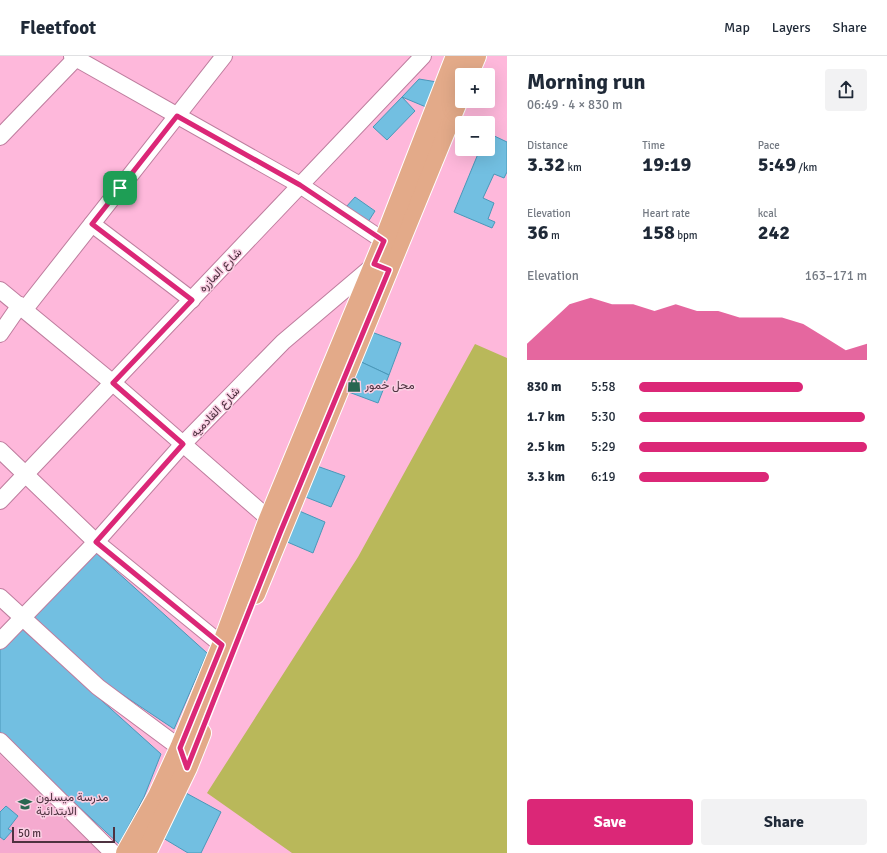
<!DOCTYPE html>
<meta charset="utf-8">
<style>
:root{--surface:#fff;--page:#f2f2f3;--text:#1f2937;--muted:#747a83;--line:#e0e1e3;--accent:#db2777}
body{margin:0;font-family:Signika,Vazirmatn,sans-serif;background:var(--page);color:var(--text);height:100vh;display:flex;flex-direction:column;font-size:15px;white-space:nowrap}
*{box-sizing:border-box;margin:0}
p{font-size:13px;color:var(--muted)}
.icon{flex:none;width:22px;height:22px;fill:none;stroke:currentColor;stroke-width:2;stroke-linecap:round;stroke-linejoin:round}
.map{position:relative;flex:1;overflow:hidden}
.sheet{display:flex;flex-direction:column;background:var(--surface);width:380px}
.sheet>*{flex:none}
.controls{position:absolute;left:455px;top:12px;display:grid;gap:8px}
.controls a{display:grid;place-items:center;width:40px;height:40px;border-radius:4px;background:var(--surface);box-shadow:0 4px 16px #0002;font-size:20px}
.scale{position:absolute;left:12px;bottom:10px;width:103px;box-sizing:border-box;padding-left:4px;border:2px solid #4e3240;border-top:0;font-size:11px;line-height:14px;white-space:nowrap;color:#4e3240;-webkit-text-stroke:3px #facfe3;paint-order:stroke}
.pin{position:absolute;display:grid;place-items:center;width:34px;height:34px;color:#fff;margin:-17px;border-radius:8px;box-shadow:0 2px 6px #0006}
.round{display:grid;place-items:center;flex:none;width:42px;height:42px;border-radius:4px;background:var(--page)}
.headline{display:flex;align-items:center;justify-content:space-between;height:68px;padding:0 20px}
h1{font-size:22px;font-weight:700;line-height:30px}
.metrics{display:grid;grid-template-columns:repeat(3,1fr);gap:6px;height:68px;padding:4px 20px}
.metrics div{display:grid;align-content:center}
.metrics b{font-size:20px;font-weight:700}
.metrics small{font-size:11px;font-weight:400}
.metrics p{font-size:11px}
.chart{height:112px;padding:8px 20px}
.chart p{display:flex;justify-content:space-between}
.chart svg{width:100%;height:72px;margin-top:4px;fill:var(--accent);opacity:.7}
.primary-button{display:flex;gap:8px;margin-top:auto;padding:8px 20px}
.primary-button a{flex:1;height:46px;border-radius:4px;background:var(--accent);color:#fff;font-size:16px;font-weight:700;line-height:46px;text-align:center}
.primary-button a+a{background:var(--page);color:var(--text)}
ul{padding:0 20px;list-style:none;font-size:13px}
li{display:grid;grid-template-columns:64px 48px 1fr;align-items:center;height:30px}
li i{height:10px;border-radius:5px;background:var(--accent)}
header{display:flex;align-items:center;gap:24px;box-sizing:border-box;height:56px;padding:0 20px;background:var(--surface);border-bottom:1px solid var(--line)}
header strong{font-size:19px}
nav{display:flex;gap:22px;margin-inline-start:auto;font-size:14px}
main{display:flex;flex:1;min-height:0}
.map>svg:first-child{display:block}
.built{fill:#f5aacf}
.green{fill:#b9b85a}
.building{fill:#72bfe1;stroke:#4a98b9}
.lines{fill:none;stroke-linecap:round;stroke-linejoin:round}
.minor-casing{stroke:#be7d9e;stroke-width:18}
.major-casing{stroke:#fff;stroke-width:22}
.minor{stroke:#fff;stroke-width:16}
.major{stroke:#e3aa89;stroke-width:20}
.route-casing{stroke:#fff;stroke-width:8}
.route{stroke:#db2777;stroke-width:5}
.labels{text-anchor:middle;stroke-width:3;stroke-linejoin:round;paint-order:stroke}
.street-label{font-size:12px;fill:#4e3240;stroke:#facfe3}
.poi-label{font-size:12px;fill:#4e3240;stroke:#facfe3;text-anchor:start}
</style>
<header>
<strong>Fleetfoot</strong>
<nav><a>Map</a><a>Layers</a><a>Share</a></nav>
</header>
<main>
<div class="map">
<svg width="507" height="797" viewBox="0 0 507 797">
<rect width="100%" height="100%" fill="#feb8db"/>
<!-- built -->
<polygon class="built" points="0,699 102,797 0,797"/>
<!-- green -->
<polygon class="green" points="475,288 507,302 507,797 292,797 207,737 358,501"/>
<!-- building -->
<g class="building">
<polygon points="419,23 437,26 426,51 402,41"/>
<polygon points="402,41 415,55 387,84 373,71"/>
<polygon points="488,77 507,86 507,116 504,122 494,118 483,142 494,147 488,163 495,166 492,172 454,156 480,93 488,93"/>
<polygon points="355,141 375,155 368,166 346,151"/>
<polygon points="369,275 401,287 389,319 357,304"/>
<polygon points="357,304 389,319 378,347 346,335"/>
<polygon points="314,409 345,420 331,451 303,440"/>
<polygon points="297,454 325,466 313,497 285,485"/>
<polygon points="95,496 207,597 174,673 102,625 31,561"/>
<polygon points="21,572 161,698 144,741 119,788 0,678 0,593"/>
<polygon points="186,737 221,756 201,797 188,797 163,782"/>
<polygon points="6,750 18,760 8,773 12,775 4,784 0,781 0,756"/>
</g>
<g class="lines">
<defs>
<g id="minor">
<polyline points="72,0 300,129 384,185"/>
<polyline points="0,81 78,0"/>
<polyline points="92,168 192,244"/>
<polyline points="0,234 113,327 269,463 276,471"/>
<polyline points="25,253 224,0"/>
<polyline points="0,278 20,249"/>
<polyline points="0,394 96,486 222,589"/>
<polyline points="0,445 423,0"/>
<polyline points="0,541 98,631 180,692 184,702"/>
<polyline points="0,585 96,486 183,388 283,286 375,208"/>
<polyline points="0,685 113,797"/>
</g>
<g id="major">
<polyline points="468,19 476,0"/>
<polyline points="255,538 462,34"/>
<polyline points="126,797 158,740 180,692 222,589 269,463 384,185 456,0"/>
<polyline points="146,797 187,712 201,677"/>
</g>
</defs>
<!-- minor casing -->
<use href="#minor" class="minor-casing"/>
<!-- major casing -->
<use href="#major" class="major-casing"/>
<!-- minor -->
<use href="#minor" class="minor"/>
<!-- major -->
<use href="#major" class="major"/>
</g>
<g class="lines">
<defs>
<polygon id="route" points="177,60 300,129 384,185 374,208 389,214 280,477 187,712 180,692 222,589 96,486 183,388 113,327 192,244 92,168"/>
</defs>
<!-- route casing -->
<use href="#route" class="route-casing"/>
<!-- route -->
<use href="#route" class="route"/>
</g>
<!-- icons -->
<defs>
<symbol id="shop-bare" viewBox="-9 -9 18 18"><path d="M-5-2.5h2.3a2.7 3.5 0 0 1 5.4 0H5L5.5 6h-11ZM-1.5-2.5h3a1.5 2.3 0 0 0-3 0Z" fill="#296651" stroke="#facfe3" stroke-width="2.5" paint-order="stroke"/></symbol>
<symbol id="school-bare" viewBox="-9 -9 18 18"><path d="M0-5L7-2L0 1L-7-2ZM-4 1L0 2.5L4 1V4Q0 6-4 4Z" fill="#296651" stroke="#facfe3" stroke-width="2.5" paint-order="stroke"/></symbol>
</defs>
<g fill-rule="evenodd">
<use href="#shop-bare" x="344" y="319" width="20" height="20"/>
<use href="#school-bare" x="15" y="738" width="20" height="20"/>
</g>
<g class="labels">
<!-- street labels -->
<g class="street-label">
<text transform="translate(220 214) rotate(-46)" y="4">شارع المازره</text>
<text transform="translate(215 356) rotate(-46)" y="4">شارع القادميه</text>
</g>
<!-- poi labels -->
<g class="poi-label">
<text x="365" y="333">محل خمور</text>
<text x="36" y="745">مدرسة ميسلون<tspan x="36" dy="14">الابتدائية</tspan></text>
</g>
</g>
</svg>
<div class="controls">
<a>+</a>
<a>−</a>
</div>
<div class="scale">50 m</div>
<div class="pin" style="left:120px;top:132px;background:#1e9e55"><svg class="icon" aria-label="arrive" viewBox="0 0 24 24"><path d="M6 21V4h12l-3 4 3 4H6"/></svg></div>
</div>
<section class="sheet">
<div class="headline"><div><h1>Morning run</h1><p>06:49 · 4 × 830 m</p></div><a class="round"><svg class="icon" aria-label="share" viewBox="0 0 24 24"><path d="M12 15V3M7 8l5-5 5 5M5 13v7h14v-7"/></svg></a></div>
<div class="metrics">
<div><p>Distance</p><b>3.32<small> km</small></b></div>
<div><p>Time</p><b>19:19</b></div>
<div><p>Pace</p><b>5:49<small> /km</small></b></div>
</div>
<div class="metrics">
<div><p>Elevation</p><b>36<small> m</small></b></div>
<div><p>Heart rate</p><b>158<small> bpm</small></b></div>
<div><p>kcal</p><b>242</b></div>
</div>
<div class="chart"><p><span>Elevation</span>163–171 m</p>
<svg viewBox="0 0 160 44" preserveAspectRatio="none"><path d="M0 44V34L10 22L20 10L30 6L40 10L50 10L60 14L70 10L80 14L90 14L100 18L110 18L120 18L130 22L140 30L150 38L160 34V44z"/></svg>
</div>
<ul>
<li><b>830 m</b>5:58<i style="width:72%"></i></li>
<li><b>1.7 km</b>5:30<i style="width:99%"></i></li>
<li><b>2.5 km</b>5:29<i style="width:100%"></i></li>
<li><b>3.3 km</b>6:19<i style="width:57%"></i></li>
</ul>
<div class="primary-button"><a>Save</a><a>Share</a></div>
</section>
</main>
